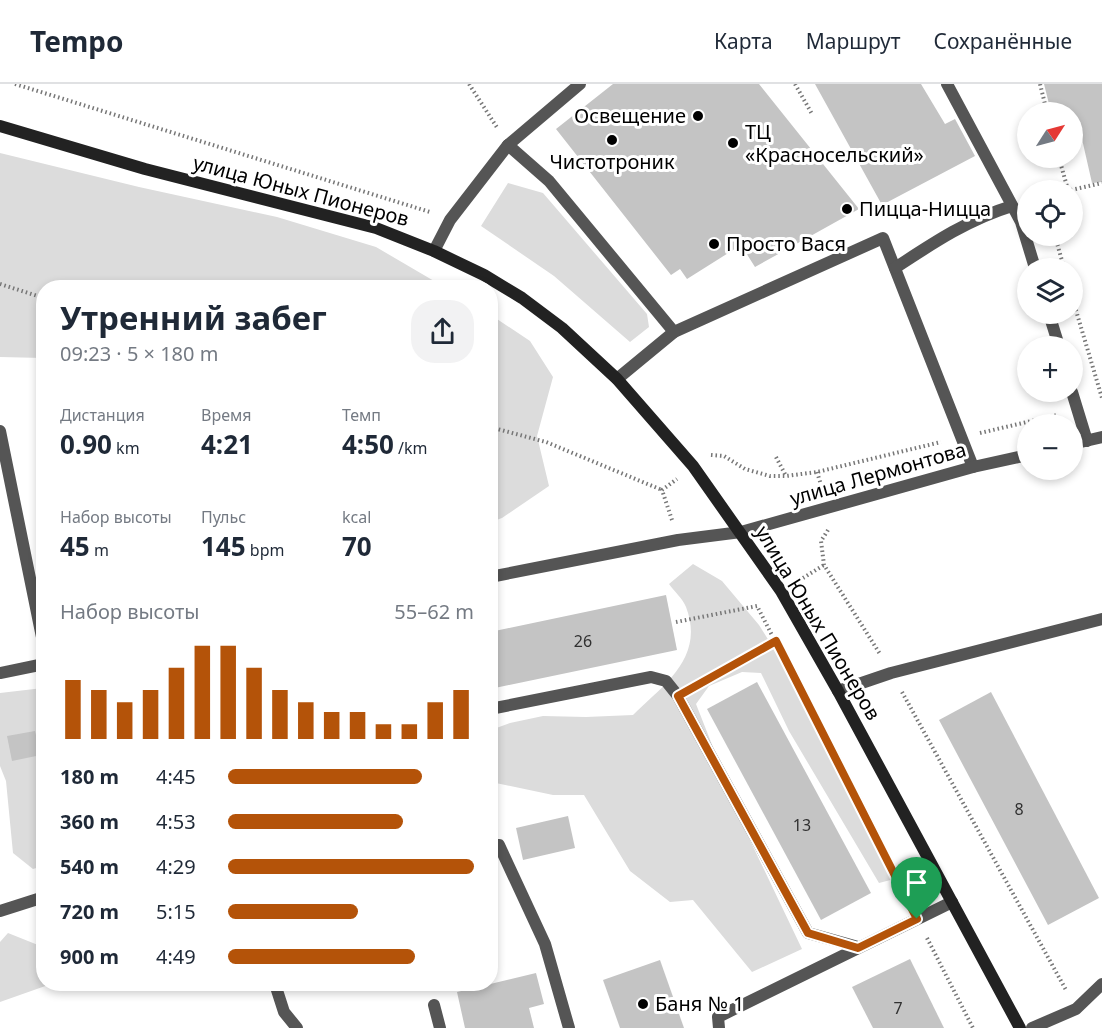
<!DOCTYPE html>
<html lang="ru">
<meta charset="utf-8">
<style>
:root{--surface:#fff;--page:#f2f2f3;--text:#1f2937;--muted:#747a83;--line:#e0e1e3;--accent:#b45309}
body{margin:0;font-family:"Noto Sans",sans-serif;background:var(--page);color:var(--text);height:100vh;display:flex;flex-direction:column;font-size:22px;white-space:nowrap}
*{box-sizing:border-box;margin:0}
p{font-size:20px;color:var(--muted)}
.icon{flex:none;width:33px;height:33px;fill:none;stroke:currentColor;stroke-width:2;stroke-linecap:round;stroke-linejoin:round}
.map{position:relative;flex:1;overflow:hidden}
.details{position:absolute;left:36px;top:196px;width:462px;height:711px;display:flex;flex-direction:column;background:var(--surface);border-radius:24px;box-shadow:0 3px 9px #0003}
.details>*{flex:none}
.needle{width:39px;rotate:54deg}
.buttons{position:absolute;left:1017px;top:18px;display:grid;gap:12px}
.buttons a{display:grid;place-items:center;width:66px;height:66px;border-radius:50%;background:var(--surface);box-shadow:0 3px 9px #0003;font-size:30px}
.pin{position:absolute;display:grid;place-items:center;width:51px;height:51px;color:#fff;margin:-62px -26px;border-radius:50% 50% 50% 0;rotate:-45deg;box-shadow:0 0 6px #0007}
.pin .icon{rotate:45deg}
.round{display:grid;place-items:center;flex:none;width:63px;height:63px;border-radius:24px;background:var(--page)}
.head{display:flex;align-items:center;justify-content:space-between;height:102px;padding:0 24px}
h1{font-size:33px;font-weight:700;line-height:45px}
.metrics{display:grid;grid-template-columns:repeat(3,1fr);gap:9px;height:102px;padding:6px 24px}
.metrics div{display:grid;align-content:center}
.metrics b{font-size:26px;font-weight:700}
.metrics small{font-size:16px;font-weight:400}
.metrics p{font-size:16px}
.chart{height:168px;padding:12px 24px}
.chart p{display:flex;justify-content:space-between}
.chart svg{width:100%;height:108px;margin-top:6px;stroke:var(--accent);stroke-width:6}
ul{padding:0 24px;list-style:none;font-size:20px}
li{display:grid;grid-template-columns:96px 72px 1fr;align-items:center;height:45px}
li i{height:15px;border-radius:8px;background:var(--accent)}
header{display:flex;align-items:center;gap:36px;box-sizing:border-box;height:84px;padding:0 30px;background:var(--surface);border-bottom:2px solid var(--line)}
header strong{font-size:28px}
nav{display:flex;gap:33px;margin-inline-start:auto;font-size:21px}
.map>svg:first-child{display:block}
.green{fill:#dcdcdc}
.building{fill:#c4c4c4}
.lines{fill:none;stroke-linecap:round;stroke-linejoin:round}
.path{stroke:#777;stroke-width:4;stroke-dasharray:1.5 3;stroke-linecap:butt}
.lane{stroke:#555;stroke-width:12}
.street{stroke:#555;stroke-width:12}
.secondary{stroke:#222;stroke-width:12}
.route-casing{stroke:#fff;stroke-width:12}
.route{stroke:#b45309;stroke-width:8}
.poi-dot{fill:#000;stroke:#fff;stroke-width:2}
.labels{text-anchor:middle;stroke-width:6;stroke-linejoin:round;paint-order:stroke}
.number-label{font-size:16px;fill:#313131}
.poi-label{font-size:20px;fill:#000;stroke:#fff;text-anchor:start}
.street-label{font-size:20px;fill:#000;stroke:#fff}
</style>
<header>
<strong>Tempo</strong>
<nav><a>Карта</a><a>Маршрут</a><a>Сохранённые</a></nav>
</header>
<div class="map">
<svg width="1102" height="944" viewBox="0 0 1102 944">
<rect width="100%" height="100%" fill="#fff"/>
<!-- green -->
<g class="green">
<polygon points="0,69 139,103 277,133 376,163 446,204 44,204 43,274 0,273"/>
<polygon points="508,99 543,109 647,230 649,243 630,258 554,192 481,142"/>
<polygon points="491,231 530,257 553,293 537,352 549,402 502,434 491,438"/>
<path d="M693 480 722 497 759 541 838 667 902 793 879 799 789 647 761 589 742 588 709 602 696 620 748 752 802 865 752 888 693 816 670 818 630 787 584 711H553L491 698V646L510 639 543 632 586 633 633 631C665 600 705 573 686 523 683 515 674 507 669 500Z"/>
<polygon points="43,604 43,782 33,785 13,769 6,697 0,682 0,609"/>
<polygon points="8,849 43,863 44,900 51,900 0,918 0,858"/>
</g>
<!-- building -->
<g class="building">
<polygon points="613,0 759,0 859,125 755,183 741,161 687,195 680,185 671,191 556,45"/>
<polygon points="815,0 921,0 945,40 955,35 975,72 882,121"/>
<polygon points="1044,0 1102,0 1102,98 1092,99 1079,42 1072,44 1072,28 1051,28"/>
<polygon points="666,511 677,566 490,605 490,548"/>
<polygon points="757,598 871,809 821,836 707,625"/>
<polygon points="991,608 1099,814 1048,841 939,636"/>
<polygon points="35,647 41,671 12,677 7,652"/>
<polygon points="568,732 575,764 523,776 516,744"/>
<polygon points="910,875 944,944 873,944 852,903"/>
<polygon points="660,876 684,944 620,944 603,896"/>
<polygon points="536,889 544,920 529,924 534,944 465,944 457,908"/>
</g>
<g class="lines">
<!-- path -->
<g class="path">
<polyline points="15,0 430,128"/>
<polyline points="469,0 498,45"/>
<polyline points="795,0 812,30"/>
<polyline points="1040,0 1047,28"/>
<polyline points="1059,74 1068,106"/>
<polyline points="1071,106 1102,99"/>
<polyline points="1055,152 1064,184"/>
<polyline points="0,200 44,214"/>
<polyline points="1024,201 1028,212"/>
<polyline points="1072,213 1102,314"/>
<polyline points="490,343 546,358 662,406"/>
<polyline points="980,349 1057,331"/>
<polyline points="711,371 724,372 745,385 770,392 786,392 817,388 941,358"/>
<polyline points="776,373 786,392"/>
<polyline points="817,388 822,404"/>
<polyline points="672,436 662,406 677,395"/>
<polyline points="828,446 821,457 824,481 880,570"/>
<polyline points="803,494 824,481"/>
<polyline points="676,538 757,522 909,818"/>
<polyline points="697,601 776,557"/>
<polyline points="902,608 1066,906"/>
<polyline points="927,854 973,944"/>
</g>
<!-- lane -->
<g class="lane">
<polyline points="947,0 1021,138 1035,184"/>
<polyline points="508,61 549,97 674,248 883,154 973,383"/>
<path d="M895 184C933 159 969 135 1012 122"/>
<polyline points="1049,230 1059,262"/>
<polyline points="617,295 674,248"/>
<polyline points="1072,308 1087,357"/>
<polyline points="0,347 44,563"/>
<polyline points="838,607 891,589 1102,535"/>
<polyline points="490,625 651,593 666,597 678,612 808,849 858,863"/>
<polyline points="490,762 499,761 545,860 569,944"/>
<polyline points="0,827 44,813"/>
<polyline points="275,900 284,928 297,944"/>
<polyline points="434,921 440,944"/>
<polyline points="719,944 718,933 952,818"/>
<polyline points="1032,944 1076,925 1102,900"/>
</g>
<!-- street -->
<g class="street">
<polyline points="434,167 450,136 508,61 580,0"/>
<polyline points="1072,360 1102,353"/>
<polyline points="490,493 678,456 741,448 973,383 1028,371"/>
<polyline points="0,589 44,580"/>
</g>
<!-- secondary -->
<polyline class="secondary" points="0,42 145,85 376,144 434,167 484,191 522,214 562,244 617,295 693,382 781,507 838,607 1020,944"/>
</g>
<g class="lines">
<defs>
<polygon id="route" points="776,557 917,835 858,864 808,849 678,612"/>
</defs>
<!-- route casing -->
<use href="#route" class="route-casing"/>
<!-- route -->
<use href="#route" class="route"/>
</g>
<!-- markers -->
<g class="poi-dot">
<circle cx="698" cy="32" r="6"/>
<circle cx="612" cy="56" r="6"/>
<circle cx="733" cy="59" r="6"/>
<circle cx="847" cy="125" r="6"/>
<circle cx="714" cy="160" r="6"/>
<circle cx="643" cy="920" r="6"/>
</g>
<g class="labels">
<!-- number labels -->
<g class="number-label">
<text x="583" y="563">26</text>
<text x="1019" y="731">8</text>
<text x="802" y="747">13</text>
<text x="898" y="930">7</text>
</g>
<!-- poi labels -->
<g class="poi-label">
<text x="686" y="39" text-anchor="end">Освещение</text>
<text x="745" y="55">ТЦ<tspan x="745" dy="23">«Красносельский»</tspan></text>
<text x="612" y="85" text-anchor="middle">Чистотроник</text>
<text x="859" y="132">Пицца-Ницца</text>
<text x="726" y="167">Просто Вася</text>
<text x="655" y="927">Баня № 1</text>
</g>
<!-- street labels -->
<g class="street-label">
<text transform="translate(301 107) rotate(15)" y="7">улица Юных Пионеров</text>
<text transform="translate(878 390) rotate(-16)" y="7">улица Лермонтова</text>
<text transform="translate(818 539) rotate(59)" y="7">улица Юных Пионеров</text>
</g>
</g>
</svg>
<div class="buttons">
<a><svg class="needle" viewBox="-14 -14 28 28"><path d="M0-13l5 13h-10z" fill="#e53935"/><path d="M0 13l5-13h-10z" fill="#747a83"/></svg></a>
<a><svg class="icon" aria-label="locate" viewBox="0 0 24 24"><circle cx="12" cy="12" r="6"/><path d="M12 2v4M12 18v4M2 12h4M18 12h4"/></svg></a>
<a><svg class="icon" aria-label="layers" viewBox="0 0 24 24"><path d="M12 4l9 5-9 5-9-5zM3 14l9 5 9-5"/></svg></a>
<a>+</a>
<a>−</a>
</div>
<div class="pin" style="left:917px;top:835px;background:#1e9e55"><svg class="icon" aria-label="arrive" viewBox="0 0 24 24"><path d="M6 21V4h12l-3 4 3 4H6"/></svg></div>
<section class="details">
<div class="head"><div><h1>Утренний забег</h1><p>09:23 · 5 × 180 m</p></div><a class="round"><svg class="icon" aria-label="share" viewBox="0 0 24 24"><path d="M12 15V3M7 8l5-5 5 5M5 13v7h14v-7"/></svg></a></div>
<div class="metrics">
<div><p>Дистанция</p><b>0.90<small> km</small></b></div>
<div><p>Время</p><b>4:21</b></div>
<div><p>Темп</p><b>4:50<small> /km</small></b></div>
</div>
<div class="metrics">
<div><p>Набор высоты</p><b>45<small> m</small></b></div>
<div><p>Пульс</p><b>145<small> bpm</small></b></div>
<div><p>kcal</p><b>70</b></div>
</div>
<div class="chart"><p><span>Набор высоты</span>55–62 m</p>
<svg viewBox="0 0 160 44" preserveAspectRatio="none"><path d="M5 44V20M15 44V24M25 44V29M35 44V24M45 44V15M55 44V6M65 44V6M75 44V15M85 44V24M95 44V29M105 44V33M115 44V33M125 44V38M135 44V38M145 44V29M155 44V24"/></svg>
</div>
<ul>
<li><b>180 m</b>4:45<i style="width:79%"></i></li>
<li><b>360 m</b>4:53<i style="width:71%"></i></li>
<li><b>540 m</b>4:29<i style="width:100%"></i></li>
<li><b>720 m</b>5:15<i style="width:53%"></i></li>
<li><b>900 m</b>4:49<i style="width:76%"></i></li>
</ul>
</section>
</div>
